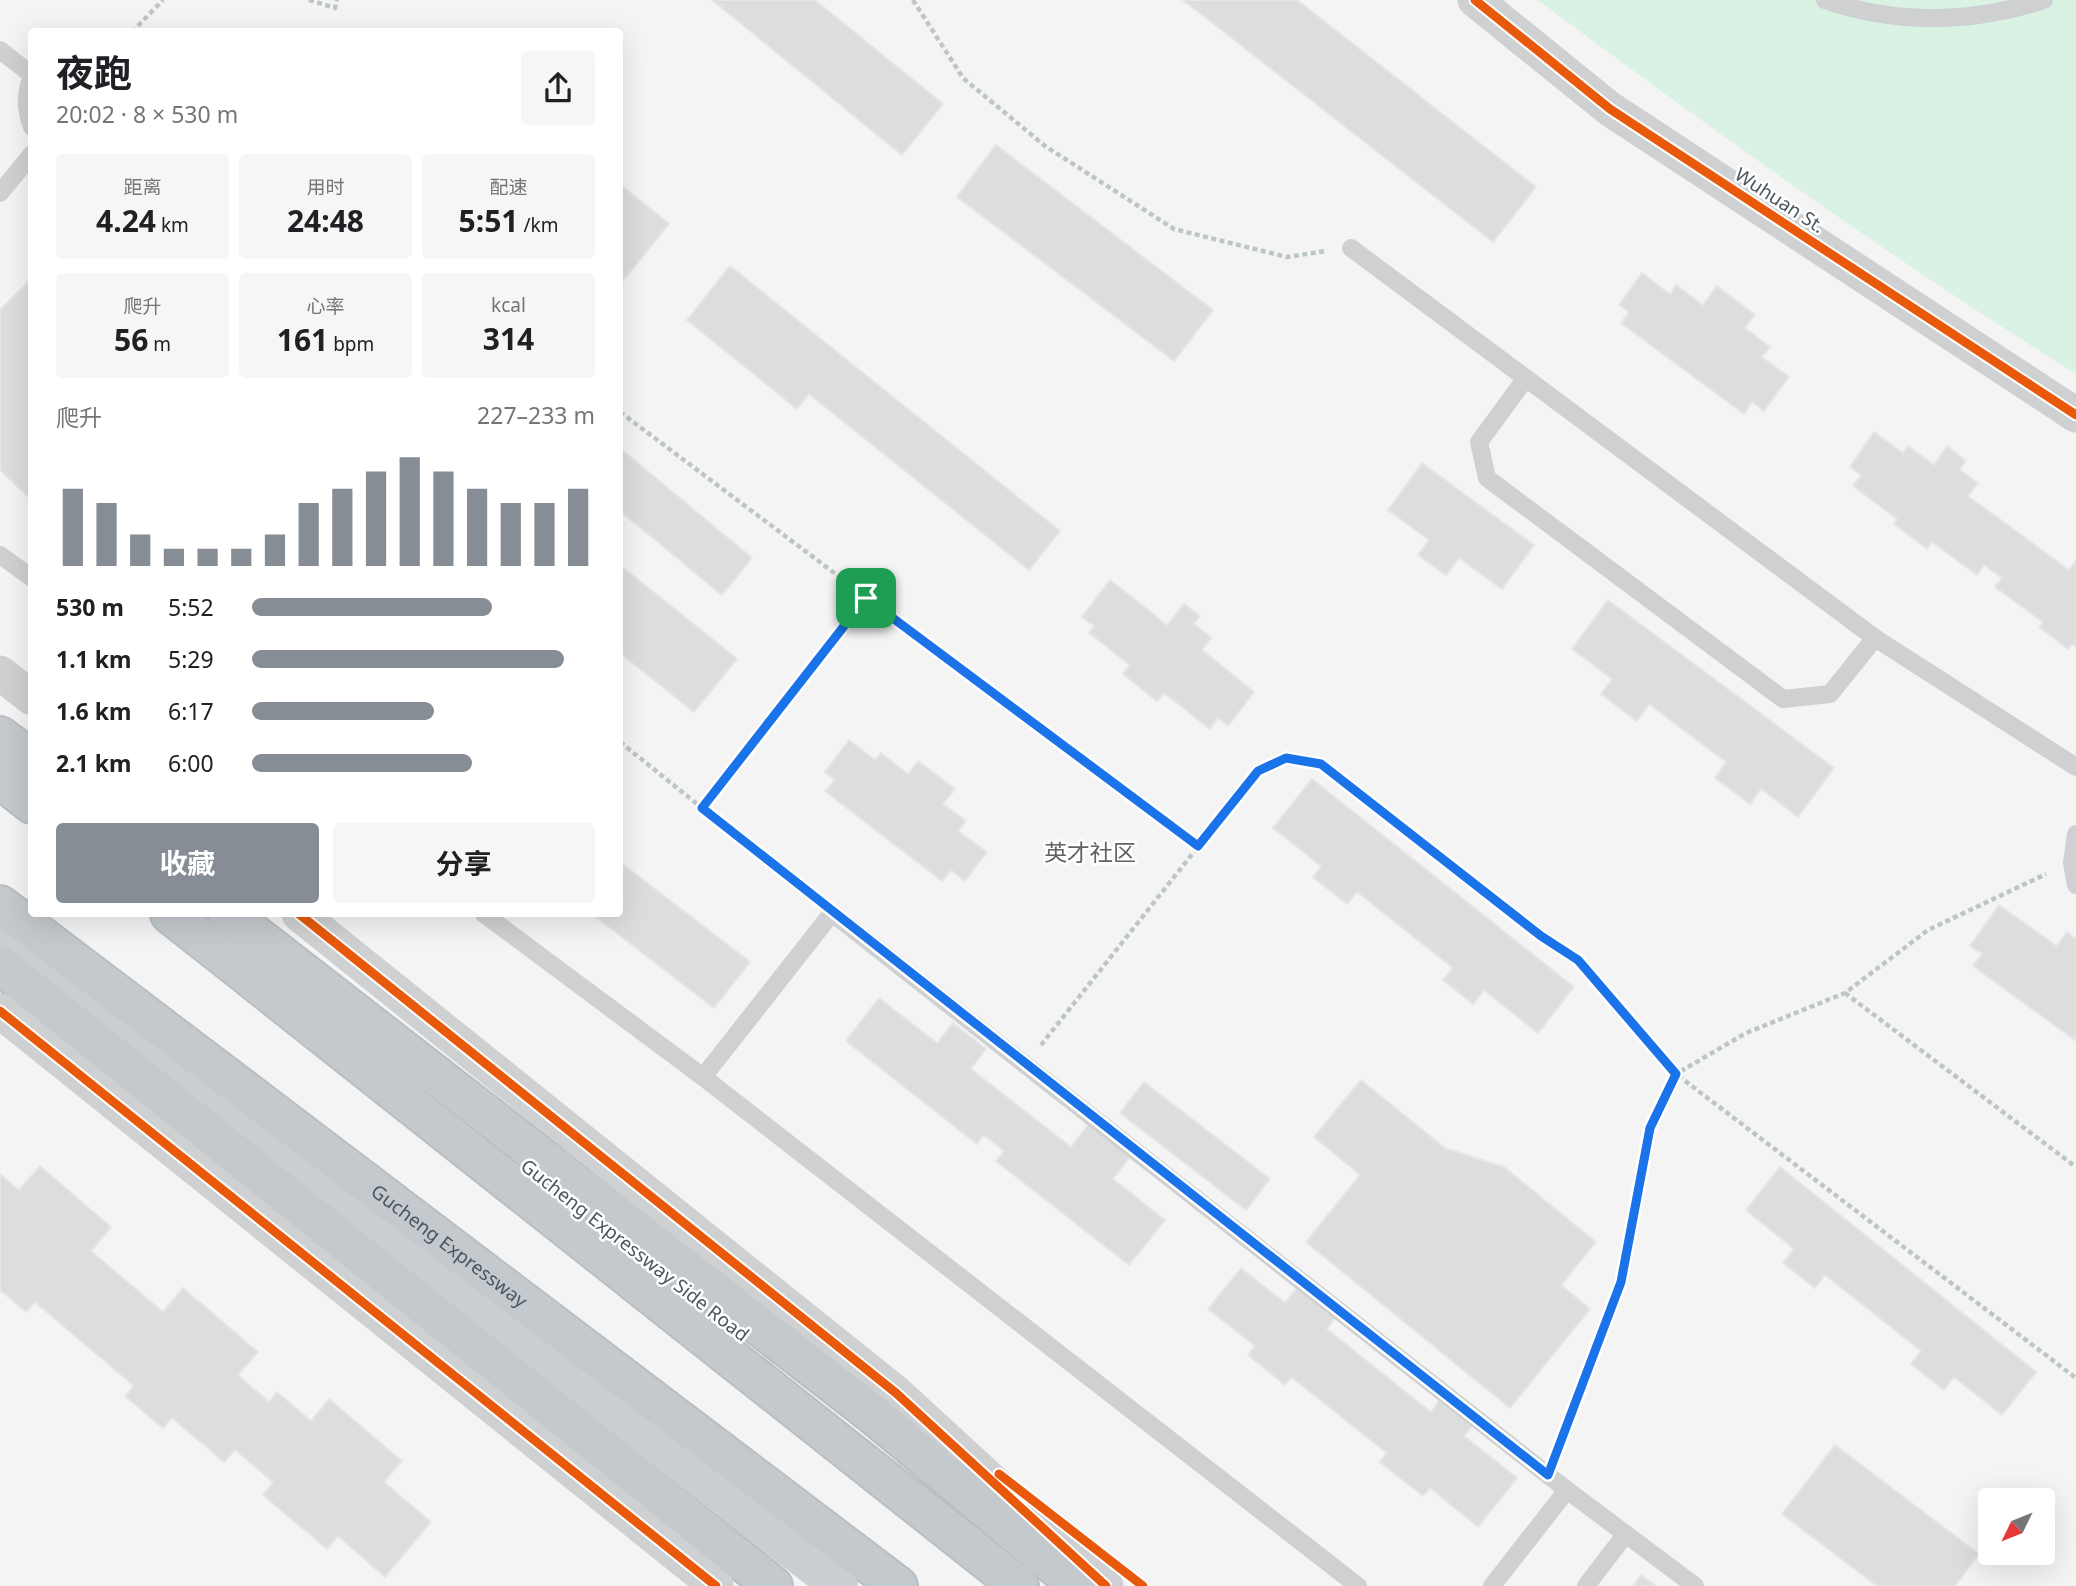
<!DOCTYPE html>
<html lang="zh">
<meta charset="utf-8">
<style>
:root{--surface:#fff;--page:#f6f6f6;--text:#202124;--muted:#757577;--accent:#868d94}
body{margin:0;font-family:"Noto Sans","Noto Sans SC",sans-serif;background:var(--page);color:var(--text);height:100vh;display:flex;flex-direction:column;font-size:26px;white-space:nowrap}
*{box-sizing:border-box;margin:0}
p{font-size:23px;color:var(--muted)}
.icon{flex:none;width:38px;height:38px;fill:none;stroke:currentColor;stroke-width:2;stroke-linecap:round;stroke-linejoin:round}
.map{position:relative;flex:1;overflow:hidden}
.sheet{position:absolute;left:28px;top:28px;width:595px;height:889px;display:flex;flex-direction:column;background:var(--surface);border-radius:7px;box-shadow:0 7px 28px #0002}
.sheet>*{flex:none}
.needle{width:46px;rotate:227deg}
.buttons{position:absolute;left:1978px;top:1488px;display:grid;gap:14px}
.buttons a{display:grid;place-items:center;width:77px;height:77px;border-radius:7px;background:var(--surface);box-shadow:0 7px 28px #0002;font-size:35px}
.pin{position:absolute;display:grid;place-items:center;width:60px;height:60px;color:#fff;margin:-30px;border-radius:14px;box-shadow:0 4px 10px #0006}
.round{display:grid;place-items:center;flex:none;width:74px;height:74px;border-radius:7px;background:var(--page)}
.head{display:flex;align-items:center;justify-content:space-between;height:119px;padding:0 28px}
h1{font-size:38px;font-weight:700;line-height:52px}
.metrics{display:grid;grid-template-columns:repeat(3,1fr);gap:10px;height:119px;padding:7px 28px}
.metrics div{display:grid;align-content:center;border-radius:7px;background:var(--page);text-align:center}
.metrics b{font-size:30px;font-weight:700}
.metrics small{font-size:19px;font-weight:400}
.metrics p{font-size:19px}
.chart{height:196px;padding:14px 28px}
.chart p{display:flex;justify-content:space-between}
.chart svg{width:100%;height:126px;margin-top:7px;stroke:var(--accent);stroke-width:6}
.cta{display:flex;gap:14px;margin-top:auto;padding:14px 28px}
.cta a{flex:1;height:80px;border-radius:7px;background:var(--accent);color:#fff;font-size:28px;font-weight:700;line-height:80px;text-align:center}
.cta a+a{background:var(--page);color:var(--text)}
ul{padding:0 28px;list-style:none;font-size:23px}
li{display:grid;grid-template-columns:112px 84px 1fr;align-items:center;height:52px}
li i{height:18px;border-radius:9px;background:var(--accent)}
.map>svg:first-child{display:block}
.green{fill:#d9f2e3}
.building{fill:#ddddde;stroke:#e5e6e7;stroke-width:2}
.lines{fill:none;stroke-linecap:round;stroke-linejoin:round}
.trunk-casing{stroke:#b9bec3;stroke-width:42}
.path{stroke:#bcc7c4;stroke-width:4.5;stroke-dasharray:5 3.5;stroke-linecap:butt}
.service{stroke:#ced0d2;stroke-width:18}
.minor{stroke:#ced0d2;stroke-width:35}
.primary{stroke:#caced1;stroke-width:38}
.trunk{stroke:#c4c9cd;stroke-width:38}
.cycleway-casing{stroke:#fff;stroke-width:13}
.cycleway{stroke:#e8590c;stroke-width:9}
.route-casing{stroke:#fff;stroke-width:14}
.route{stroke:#1a73e8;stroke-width:9}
.labels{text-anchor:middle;stroke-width:5;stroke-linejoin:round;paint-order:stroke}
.street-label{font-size:19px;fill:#4a5661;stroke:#fff}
.quarter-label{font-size:23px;fill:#5f6368;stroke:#fff}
</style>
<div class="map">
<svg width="2076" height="1586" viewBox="0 0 2076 1586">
<rect width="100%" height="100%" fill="#f4f4f4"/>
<!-- green -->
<path class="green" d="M1538 0H2076V374C1891 258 1713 131 1538 0Z"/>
<!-- building -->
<g class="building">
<polygon points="712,0 815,0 943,104 902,155"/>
<polygon points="1183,0 1297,0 1536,187 1493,242"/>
<polygon points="996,145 1213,310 1174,361 957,197"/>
<polygon points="620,184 669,224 623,281 620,278"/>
<polygon points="730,266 1060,531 1029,570 809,394 797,409 687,320"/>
<polygon points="1642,273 1670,294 1676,285 1703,305 1717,286 1755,315 1745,328 1770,347 1762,357 1789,377 1764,411 1752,402 1744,414 1621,323 1629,312 1619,305"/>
<polygon points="32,278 32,501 0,470 0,310"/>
<polygon points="1874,432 1903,453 1908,446 1934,465 1947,446 1966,461 1960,470 1978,483 1968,496 2069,570 2076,561 2076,646 2072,644 2068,649 2039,627 2043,622 1995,587 2002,578 1984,565 1977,575 1932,542 1927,549 1894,524 1897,519 1853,486 1861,475 1850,467"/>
<polygon points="620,448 752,558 722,595 620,511"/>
<polygon points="1422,463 1534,545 1502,589 1459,558 1446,575 1418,555 1429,540 1388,510"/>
<polygon points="620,565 737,659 694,712 620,653"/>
<polygon points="1110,580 1167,625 1184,604 1200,616 1194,624 1212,638 1202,650 1254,692 1228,726 1218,718 1210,729 1164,693 1157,701 1123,674 1130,665 1089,633 1094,626 1082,617"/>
<polygon points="1608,600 1834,768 1798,817 1761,789 1750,804 1715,778 1726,762 1649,704 1637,721 1601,694 1612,679 1572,649"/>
<polygon points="849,740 875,760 881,753 908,774 918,761 955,789 943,804 966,821 958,831 987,852 965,881 951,870 942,881 825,791 835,780 825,772"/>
<polygon points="1312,779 1574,987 1538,1033 1484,990 1473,1004 1443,980 1453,968 1357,892 1347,904 1313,877 1321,866 1273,828"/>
<polygon points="620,862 750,962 714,1008 592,914 620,914"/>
<polygon points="1999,905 2057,946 2067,932 2076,939 2076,1041 1973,966 1982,954 1970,946"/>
<polygon points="879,998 937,1043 953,1023 986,1049 971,1069 1071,1147 1089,1124 1130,1157 1113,1179 1165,1220 1129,1265 996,1161 1004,1151 984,1135 977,1144 846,1041"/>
<polygon points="1361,1080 1445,1148 1504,1167 1596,1242 1561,1285 1590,1309 1510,1408 1306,1242 1360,1175 1314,1137"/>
<polygon points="1144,1082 1270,1179 1246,1210 1120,1113"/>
<polygon points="40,1166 111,1227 91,1251 163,1312 183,1288 258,1352 238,1375 269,1402 277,1392 311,1421 329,1399 402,1461 384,1482 431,1522 385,1577 338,1536 327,1549 263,1495 273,1482 235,1450 224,1462 172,1418 163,1428 125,1396 134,1386 35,1302 26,1312 0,1290 0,1174 19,1190"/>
<polygon points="1780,1167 2036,1372 2002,1415 1954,1377 1944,1390 1911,1364 1921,1351 1825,1275 1815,1288 1783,1263 1794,1249 1746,1210"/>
<polygon points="1241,1268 1285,1303 1297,1288 1335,1318 1327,1329 1431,1412 1441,1398 1474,1424 1464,1436 1517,1478 1478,1527 1430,1488 1423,1496 1380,1462 1387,1453 1291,1377 1285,1385 1248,1355 1255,1346 1208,1309"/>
<polygon points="1835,1445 1979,1554 1955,1586 1877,1586 1782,1514"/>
<polygon points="1641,1575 1656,1586 1633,1586"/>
</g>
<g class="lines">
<defs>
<g id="trunk">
<polyline points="0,736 32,760"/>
<polyline points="0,779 32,804"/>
<path id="s1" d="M0 905 898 1586"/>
<polyline points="170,914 1019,1586"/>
<polyline points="228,914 875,1416 1079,1586"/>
<polyline points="0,965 773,1586"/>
</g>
</defs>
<!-- trunk casing -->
<use href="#trunk" class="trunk-casing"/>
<!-- path -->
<g class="path">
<polyline points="309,0 335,8 337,0"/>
<polyline points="913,0 963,78 1045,146 1174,229 1287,257 1326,251"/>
<polyline points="132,32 163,0"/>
<polyline points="620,412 1198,846"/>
<polyline points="620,742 813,897"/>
<polyline points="702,808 866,598"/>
<polyline points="1845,993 2076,1167"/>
<polyline points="1041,1045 1258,771 1286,758 1321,764 1541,936 1578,960 1676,1074 2076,1378"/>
<polyline points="1558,1448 1621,1282 1650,1128 1676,1074 1746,1033 1845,993 1928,930 2046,874"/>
</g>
<!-- service -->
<g class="service">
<path d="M1825 0C1897 25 1971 23 2044 0"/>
<polyline points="0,50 32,75"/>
<path d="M32 76C25 95 25 108 32 127"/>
<polyline points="0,193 32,154"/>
<polyline points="1351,248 1875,638 2076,767"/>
<polyline points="1526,378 1479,442 1487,478 1783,699 1830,694 1875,638"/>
<polyline points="0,555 32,578"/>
<polyline points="2076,834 2072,863 2076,885"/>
<polyline points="484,914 703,1077 1358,1586"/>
<polyline points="703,1077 832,913 1567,1490 1695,1586"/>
<polyline points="1492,1586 1567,1490"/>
<polyline points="1586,1586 1625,1535"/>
</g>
<!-- minor -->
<g class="minor">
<polyline points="1475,0 1610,109 2076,415"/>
<polyline points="0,673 32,698"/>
<polyline points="299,914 896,1393 1106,1586"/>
<polyline points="0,1011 716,1586"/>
</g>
<!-- primary -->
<polyline class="primary" points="0,933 839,1586"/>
<!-- trunk -->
<use href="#trunk" class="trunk"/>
<defs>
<g id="cycleway">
<polyline points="1475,0 1610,109 2076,415"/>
<polyline points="299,914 896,1393 1106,1586"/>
<polyline points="0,1011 716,1586"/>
<polyline points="999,1474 1143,1586"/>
</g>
</defs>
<!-- cycleway casing -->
<use href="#cycleway" class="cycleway-casing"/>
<!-- cycleway -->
<use href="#cycleway" class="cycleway"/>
</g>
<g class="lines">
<defs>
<polygon id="route" points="866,598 1198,846 1258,771 1286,758 1321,764 1541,936 1578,960 1676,1074 1650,1128 1621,1282 1548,1475 702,808"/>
</defs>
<!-- route casing -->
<use href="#route" class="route-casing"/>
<!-- route -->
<use href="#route" class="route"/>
</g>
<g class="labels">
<!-- street labels -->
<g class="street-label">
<text transform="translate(1780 200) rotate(33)" y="7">Wuhuan St.</text>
<text dy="7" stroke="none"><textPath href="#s1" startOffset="564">Gucheng Expressway</textPath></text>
<text transform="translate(635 1250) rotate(38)" y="7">Gucheng Expressway Side Road</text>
</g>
<!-- quarter labels -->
<g class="quarter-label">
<text x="1090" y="861">英才社区</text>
</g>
</g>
</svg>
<div class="buttons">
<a><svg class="needle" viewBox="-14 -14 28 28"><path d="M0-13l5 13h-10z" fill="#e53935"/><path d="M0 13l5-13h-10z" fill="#757577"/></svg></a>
</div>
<div class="pin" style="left:866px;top:598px;background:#1e9e55"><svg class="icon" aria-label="arrive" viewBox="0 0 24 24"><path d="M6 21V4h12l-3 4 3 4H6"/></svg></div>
<section class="sheet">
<div class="head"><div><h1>夜跑</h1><p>20:02 · 8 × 530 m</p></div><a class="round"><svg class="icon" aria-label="share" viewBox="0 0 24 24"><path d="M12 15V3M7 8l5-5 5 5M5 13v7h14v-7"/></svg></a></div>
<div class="metrics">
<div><p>距离</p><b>4.24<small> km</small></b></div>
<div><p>用时</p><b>24:48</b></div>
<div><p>配速</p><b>5:51<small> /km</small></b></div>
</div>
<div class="metrics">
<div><p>爬升</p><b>56<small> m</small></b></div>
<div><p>心率</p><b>161<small> bpm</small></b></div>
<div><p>kcal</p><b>314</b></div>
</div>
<div class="chart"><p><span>爬升</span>227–233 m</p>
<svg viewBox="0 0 160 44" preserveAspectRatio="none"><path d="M5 44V17M15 44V22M25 44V33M35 44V38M45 44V38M55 44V38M65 44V33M75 44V22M85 44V17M95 44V11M105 44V6M115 44V11M125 44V17M135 44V22M145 44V22M155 44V17"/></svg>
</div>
<ul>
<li><b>530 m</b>5:52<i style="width:70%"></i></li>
<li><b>1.1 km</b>5:29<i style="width:91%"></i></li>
<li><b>1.6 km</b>6:17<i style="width:53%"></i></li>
<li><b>2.1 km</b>6:00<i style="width:64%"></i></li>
</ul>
<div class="cta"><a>收藏</a><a>分享</a></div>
</section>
</div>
